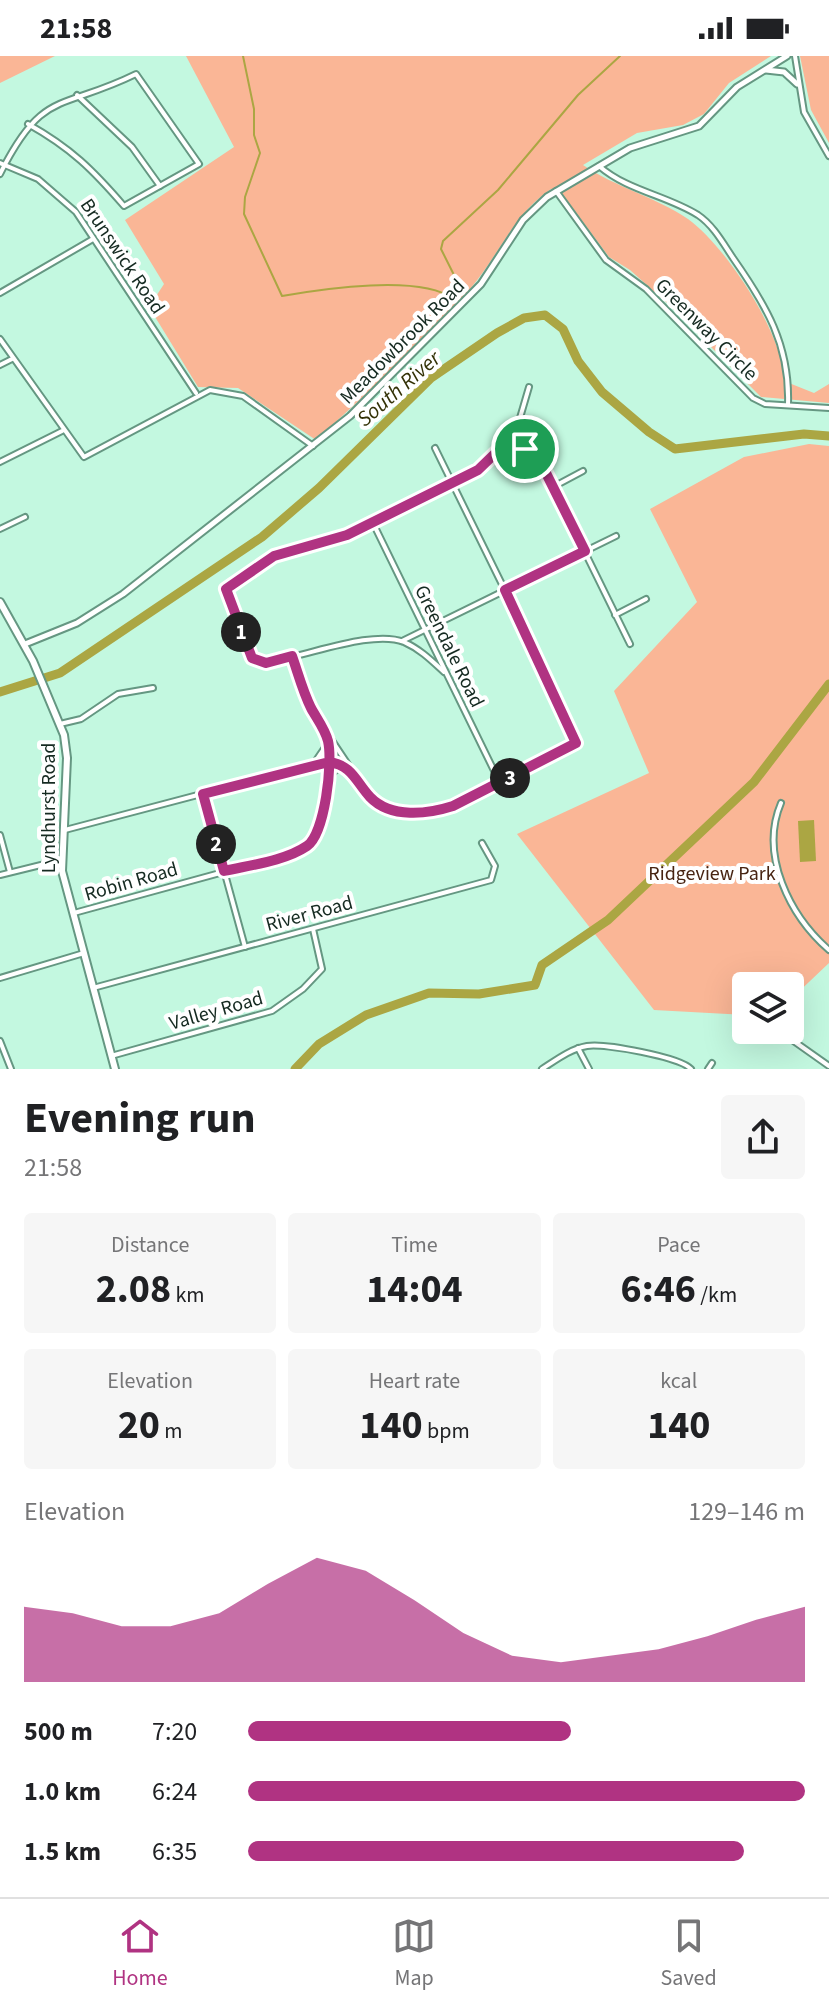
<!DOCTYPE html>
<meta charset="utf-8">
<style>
:root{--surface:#fff;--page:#f6f6f6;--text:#202124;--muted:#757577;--line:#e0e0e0;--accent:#b03382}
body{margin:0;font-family:"Source Sans 3",sans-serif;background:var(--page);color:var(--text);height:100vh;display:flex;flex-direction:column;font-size:30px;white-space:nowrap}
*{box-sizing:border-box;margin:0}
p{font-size:26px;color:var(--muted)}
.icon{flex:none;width:44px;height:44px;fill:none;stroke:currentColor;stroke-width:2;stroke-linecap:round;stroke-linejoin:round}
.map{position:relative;height:1013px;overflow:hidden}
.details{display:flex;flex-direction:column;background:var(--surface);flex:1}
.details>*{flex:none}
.tools{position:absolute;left:732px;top:916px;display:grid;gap:16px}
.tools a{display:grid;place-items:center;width:72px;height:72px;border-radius:8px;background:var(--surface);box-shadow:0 8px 32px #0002;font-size:40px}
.pin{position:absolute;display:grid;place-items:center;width:68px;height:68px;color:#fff;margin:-34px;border:4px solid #fff;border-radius:50%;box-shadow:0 2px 8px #0007}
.km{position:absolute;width:40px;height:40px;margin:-20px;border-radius:50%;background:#222;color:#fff;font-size:22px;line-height:40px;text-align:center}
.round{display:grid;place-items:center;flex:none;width:84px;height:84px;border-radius:8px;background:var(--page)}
.overview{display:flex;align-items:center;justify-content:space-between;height:136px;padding:0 24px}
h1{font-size:44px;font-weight:700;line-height:60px}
.figures{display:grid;grid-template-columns:repeat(3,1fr);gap:12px;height:136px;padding:8px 24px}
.figures div{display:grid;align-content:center;border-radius:8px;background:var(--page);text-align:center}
.figures b{font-size:40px;font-weight:700}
.figures small{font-size:22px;font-weight:400}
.figures p{font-size:22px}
.chart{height:224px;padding:16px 24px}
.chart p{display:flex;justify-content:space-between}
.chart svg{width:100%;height:144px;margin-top:8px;fill:var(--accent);opacity:.7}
ul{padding:0 24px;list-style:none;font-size:26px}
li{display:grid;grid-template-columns:128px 96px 1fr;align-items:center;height:60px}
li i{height:20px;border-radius:10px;background:var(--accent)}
.status{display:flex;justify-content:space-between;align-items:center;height:56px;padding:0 40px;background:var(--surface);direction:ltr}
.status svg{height:22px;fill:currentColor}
.tabs{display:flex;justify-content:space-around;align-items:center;height:112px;border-top:2px solid var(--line);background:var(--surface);font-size:22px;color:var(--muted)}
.tabs a{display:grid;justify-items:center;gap:4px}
.tabs .selected{color:var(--accent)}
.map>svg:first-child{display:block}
.green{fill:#fab696}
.water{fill:#aba643}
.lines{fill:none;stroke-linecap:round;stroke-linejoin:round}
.stream{stroke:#aba643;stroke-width:2}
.river{stroke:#aba643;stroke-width:9}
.minor-casing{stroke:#659782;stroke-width:8}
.tertiary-casing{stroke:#659782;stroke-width:9}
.secondary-casing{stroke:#659782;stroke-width:10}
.minor{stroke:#fff;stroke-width:4}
.tertiary{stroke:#fff;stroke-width:5}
.secondary{stroke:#fff;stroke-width:6}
.route-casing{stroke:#fff;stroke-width:16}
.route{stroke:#b03382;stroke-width:10}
.labels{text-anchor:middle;stroke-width:8;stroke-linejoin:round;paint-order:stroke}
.street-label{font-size:20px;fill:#152a21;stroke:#fff}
.park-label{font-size:20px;fill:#472412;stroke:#fff}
.water-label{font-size:22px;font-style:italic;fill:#343207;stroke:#fff}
</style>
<div class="status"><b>21:58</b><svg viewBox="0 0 49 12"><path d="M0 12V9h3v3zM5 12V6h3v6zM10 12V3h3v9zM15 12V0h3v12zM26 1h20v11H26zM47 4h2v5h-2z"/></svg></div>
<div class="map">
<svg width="829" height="1013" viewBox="0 0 829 1013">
<rect width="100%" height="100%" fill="#c3f8e0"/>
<!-- green -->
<g class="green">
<polygon points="0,0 55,0 0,27"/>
<path d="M186 0H771L729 27 704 58 683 69 637 77 583 109C615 131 656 141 688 163 726 190 784 279 784 325L814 337 829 328V347L761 341 667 247 630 214 609 201 563 139 551 133C514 158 499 199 470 233 424 287 368 336 316 384L238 332 198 331 149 251 164 228 125 164 234 91Z"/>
<polygon points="800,0 829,0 829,87 811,54"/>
<polygon points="809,388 829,390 829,907 790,944 790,930 746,930 746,959 654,954 517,778 649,717 614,635 697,546 650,453 744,401"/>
</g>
<!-- water -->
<polygon class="water" points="814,764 816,805 800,806 798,765"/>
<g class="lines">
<!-- stream -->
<g class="stream">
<path d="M243 0 254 53V79L260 97 245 141 244 158 282 240C322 233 421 218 453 243"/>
<polyline points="458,227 441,193 443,185 498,134 578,39 620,0"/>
</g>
<!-- river -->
<g class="river">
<polyline points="0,636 60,617 262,481 319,432 431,322 497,277 524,262 545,259 563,273 578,305 602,336 649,376 675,393 804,378 829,380"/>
<polyline points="295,1013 319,988 366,959 429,937 479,938 535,929 542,909 608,864 754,726 829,628"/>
</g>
<defs>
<g id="minor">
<polyline points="795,0 804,56 829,100"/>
<polyline points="77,39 132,91 160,130"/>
<polyline points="0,107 38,123 76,156 196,337"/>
<path d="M599 110C628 135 666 139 698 159 713 169 723 187 733 202 766 249 790 289 788 348"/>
<path d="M0 118C43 32 61 55 136 18L199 108 124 150C93 114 71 92 28 68"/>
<polyline points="556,135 606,204 646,233 753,342 765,348 829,352"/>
<polyline points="0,237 93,183"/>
<polyline points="0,283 84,401 210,334 243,340 313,390"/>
<polyline points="0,309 12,303"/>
<polyline points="511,382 537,405 549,423 630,588"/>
<polyline points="0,406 62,375"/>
<polyline points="553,431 583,415"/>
<polyline points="373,467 500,727"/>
<polyline points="0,473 25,461"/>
<polyline points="615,559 646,543"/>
<polyline points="402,585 616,480"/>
<path d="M444 616C432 605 420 593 404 586 364 570 271 617 253 602 239 591 237 551 226 533L274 500 347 479 485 409 517 372 529 331"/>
<polyline points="60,668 81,663 118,638 153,632"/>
<polyline points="327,677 351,713"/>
<polyline points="315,706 328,687"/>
<polyline points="328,722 336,714 347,711"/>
<polyline points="203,738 245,891"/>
<path d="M781 747C759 799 790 860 829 894"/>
<path d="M65 774 323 706C351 707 353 723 370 741 391 763 428 758 453 750L575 688 577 681 435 392"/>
<polyline points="0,779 10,816"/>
<polyline points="0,819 61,804"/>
<polyline points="74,857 293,797 309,788 318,775 330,695 327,680 310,650 292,600"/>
<polyline points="0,922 84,897"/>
<polyline points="93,932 491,824 495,810 482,787"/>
<polyline points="788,981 829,1010"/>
<polyline points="0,985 11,1013"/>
<polyline points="578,992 589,1013"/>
<polyline points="111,1000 272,955 303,933 322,913 313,873"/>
<path d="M542 1013C556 1004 570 993 587 990 604 987 680 1001 691 1013"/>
<polyline points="708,1013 712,1007"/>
</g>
<g id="tertiary">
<polyline points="766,14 784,16 797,28"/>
<polyline points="25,588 77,567 123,538 350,360 481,228 523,164 547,141 630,92 699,70 737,31 787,0"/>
</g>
<polyline id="secondary" points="0,546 33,605 64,679 67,702 62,815 115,1013"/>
</defs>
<!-- minor casing -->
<use href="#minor" class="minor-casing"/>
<!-- tertiary casing -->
<use href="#tertiary" class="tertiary-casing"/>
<!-- secondary casing -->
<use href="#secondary" class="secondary-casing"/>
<!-- minor -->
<use href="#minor" class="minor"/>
<!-- tertiary -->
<use href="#tertiary" class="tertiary"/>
<!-- secondary -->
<use href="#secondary" class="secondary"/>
</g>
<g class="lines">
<defs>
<path id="route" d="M525 393 511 382 478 414 347 479 274 500 226 533 252 602 266 607 292 600C298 617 303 636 311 652 317 663 325 673 328 685 333 706 325 778 307 790 285 805 250 809 224 815L203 738 329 706C352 709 356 726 370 741 391 763 428 758 453 750L576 687 505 534 585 495 546 417 525 393"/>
</defs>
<!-- route casing -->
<use href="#route" class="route-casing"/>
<!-- route -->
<use href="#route" class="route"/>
</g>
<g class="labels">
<!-- street labels -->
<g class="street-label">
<text transform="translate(123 200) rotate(56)" y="7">Brunswick Road</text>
<text transform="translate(707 273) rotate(45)" y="7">Greenway Circle</text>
<text transform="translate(402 285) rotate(-45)" y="7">Meadowbrook Road</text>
<text transform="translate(450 590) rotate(64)" y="7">Greendale Road</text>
<text transform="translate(48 752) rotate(-90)" y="7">Lyndhurst Road</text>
<text transform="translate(131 825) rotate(-16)" y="7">Robin Road</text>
<text transform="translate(309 857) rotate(-15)" y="7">River Road</text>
<text transform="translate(216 954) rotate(-16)" y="7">Valley Road</text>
</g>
<!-- park labels -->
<g class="park-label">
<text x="712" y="824">Ridgeview Park</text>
</g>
<!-- water labels -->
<g class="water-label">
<text transform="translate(398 332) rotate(-41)" y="8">South River</text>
</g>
</g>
</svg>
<div class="tools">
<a><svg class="icon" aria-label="layers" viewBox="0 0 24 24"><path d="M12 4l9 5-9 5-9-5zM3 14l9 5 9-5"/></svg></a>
</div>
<div class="pin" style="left:525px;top:393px;background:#1e9e55"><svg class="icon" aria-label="arrive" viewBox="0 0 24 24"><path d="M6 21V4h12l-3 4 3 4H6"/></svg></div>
<b class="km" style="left:241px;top:576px">1</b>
<b class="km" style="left:216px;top:788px">2</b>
<b class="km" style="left:510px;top:722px">3</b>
</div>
<section class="details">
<div class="overview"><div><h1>Evening run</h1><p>21:58</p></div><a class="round"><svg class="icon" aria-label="share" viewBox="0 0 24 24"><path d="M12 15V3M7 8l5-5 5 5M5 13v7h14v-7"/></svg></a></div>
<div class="figures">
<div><p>Distance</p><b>2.08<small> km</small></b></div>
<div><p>Time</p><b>14:04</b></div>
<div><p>Pace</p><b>6:46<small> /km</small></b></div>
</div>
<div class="figures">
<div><p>Elevation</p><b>20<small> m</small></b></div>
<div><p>Heart rate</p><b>140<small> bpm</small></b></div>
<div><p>kcal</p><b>140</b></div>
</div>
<div class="chart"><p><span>Elevation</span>129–146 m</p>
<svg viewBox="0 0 160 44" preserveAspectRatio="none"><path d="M0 44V21L10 23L20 27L30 27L40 23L50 14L60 6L70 10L80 19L90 29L100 36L110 38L120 36L130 34L140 30L150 25L160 21V44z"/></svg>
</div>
<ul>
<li><b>500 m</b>7:20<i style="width:58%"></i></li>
<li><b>1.0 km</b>6:24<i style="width:100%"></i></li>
<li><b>1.5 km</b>6:35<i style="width:89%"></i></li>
</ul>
</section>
<nav class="tabs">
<a class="selected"><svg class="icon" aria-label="home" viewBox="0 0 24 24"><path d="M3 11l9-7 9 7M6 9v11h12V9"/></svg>Home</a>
<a><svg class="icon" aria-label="map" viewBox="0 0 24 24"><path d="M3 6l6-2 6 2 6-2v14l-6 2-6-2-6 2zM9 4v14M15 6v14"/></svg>Map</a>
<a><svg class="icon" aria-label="saved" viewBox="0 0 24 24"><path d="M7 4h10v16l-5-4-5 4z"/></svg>Saved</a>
</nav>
